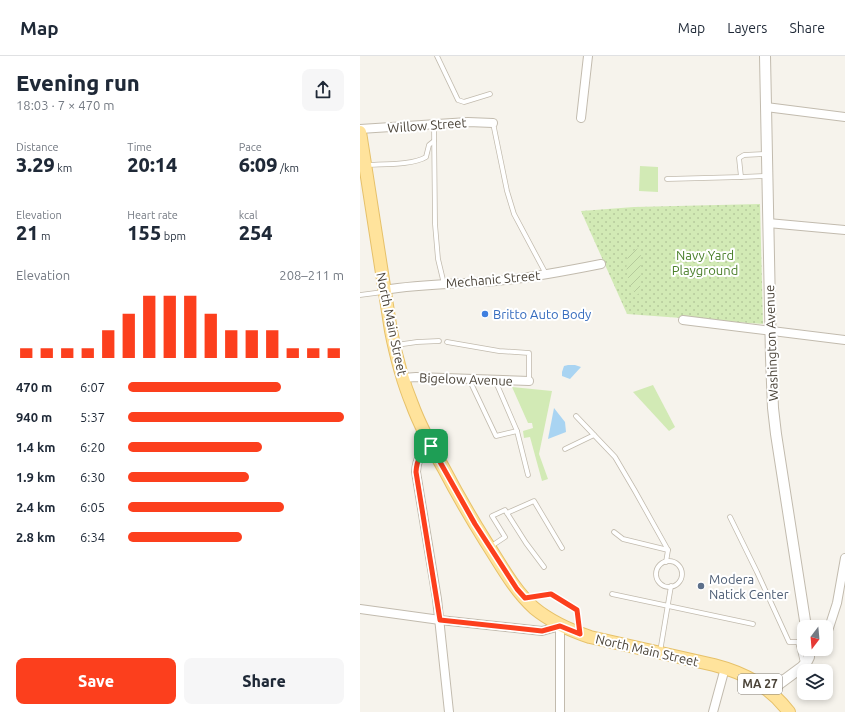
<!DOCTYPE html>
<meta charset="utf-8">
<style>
:root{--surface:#fff;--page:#f6f6f7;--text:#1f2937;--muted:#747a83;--line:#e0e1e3;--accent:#fc3f1d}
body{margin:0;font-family:Ubuntu,sans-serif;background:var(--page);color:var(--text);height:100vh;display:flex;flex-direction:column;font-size:15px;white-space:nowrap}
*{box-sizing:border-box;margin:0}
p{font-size:13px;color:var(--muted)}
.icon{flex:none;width:22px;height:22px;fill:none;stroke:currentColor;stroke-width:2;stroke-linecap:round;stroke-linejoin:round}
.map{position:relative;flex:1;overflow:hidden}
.side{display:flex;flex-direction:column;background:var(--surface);width:360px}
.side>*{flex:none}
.needle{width:26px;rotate:196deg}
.tools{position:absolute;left:437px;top:564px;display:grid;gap:8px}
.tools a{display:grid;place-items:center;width:36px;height:36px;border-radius:8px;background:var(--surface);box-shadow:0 2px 6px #0003;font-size:20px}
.pin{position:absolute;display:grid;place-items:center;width:34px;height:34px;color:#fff;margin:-17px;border-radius:8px;box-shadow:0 2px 6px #0006}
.round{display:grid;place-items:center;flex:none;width:42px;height:42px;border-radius:8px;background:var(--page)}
.overview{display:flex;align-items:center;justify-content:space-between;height:68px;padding:0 16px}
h1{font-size:22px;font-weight:800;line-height:30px}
.figures{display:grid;grid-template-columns:repeat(3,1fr);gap:6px;height:68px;padding:4px 16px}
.figures div{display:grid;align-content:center}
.figures b{font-size:20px;font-weight:800}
.figures small{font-size:11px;font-weight:400}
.figures p{font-size:11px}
.chart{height:112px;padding:8px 16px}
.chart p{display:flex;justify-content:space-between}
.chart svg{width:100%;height:72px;margin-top:4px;stroke:var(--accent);stroke-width:6}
.action{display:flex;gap:8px;margin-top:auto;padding:8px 16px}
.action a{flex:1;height:46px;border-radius:8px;background:var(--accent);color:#fff;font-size:16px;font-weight:800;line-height:46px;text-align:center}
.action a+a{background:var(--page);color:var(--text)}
ul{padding:0 16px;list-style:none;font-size:13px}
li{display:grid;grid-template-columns:64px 48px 1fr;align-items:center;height:30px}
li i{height:10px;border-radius:5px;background:var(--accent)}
header{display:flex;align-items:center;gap:24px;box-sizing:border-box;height:56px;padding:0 20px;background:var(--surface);border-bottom:1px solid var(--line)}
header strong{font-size:19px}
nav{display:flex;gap:22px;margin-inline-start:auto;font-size:14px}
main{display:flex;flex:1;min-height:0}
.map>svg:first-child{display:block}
.grass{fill:#d2eab5}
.park{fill:url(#park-dots)}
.garden{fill:url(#garden-furrows)}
.water{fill:#a9d4f2}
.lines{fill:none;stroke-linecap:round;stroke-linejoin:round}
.service-casing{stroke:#c2bbae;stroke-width:5.5}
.minor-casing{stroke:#c2bbae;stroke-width:10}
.tertiary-casing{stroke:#c2bbae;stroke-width:12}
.primary-casing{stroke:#e6c16a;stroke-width:14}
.service{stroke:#fff;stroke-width:4}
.minor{stroke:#fff;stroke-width:8}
.tertiary{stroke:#fff;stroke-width:10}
.primary{stroke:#ffe39c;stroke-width:12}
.route-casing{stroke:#fff;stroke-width:8}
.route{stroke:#fc3f1d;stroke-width:5}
.shop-dot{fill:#3f7fe0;stroke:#fff;stroke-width:1.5}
.service-dot{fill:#5c6f8a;stroke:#fff;stroke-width:1.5}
.labels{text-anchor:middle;stroke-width:4;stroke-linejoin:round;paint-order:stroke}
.shield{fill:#fff;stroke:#817c74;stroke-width:1}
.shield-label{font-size:12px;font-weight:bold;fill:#4b4439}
.street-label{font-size:13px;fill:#4b4439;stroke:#fff}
.park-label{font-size:13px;fill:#4a7f2a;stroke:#fff}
.shop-label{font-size:13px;fill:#366cbe;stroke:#fff;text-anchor:start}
.service-label{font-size:13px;fill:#4e5e75;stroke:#fff;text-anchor:start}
</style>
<header>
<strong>Map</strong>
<nav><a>Map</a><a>Layers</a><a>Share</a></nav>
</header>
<main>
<section class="side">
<div class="overview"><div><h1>Evening run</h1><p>18:03 · 7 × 470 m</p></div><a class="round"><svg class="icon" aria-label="share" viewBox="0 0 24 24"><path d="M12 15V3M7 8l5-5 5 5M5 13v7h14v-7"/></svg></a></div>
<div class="figures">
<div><p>Distance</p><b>3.29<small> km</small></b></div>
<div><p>Time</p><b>20:14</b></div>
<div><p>Pace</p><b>6:09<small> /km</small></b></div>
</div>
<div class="figures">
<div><p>Elevation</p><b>21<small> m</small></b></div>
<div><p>Heart rate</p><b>155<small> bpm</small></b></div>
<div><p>kcal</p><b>254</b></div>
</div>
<div class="chart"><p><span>Elevation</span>208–211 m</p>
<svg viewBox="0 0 160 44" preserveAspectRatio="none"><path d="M5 44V38M15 44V38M25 44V38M35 44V38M45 44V27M55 44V17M65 44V6M75 44V6M85 44V6M95 44V17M105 44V27M115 44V27M125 44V27M135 44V38M145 44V38M155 44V38"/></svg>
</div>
<ul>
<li><b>470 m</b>6:07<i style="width:71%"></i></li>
<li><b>940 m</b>5:37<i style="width:100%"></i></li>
<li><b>1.4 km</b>6:20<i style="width:62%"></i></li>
<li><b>1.9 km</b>6:30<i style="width:56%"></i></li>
<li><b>2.4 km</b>6:05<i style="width:72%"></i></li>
<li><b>2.8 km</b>6:34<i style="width:53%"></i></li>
</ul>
<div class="action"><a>Save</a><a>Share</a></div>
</section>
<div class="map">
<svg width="485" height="656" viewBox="0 0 485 656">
<defs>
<pattern id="park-dots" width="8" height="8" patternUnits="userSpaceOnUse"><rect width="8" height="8" fill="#d2eab5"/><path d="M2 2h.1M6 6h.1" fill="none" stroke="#b6ca9c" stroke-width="1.8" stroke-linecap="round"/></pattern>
<pattern id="garden-furrows" width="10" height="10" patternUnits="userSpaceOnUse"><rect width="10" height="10" fill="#d2eab5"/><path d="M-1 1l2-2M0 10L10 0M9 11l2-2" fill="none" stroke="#b6ca9c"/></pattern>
</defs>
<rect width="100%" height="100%" fill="#f6f3ec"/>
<!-- grass -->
<g class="grass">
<polygon points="280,110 298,111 298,136 279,135"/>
<polygon points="293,329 315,371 309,375 273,336"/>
<polygon points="152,331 192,335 179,398 188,423 182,425 170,381 164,382 163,375 173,372 172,367 168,367"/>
</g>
<!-- park -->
<polygon class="park" points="400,148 403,268 267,258 221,155 274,151"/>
<!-- garden -->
<path class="garden" d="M281 191 280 237 276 239C267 226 264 212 269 197Z"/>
<!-- water -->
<g class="water">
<polygon points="208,309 215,309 221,311 210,323 202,320 202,316 204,310"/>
<polygon points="194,352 205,366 206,376 188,383"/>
</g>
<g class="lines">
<defs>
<g id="service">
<polyline points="77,0 98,44 104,46 130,38"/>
<polyline points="133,67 147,135 154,158 186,218"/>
<polyline points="74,69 75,168 78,203 84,228"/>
<polyline points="406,98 384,99 379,102 381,121 407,120"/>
<path d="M7 109C22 108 54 109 66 101L69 89 74 85"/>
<polyline points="307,123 381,121"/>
<polyline points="0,239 23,236"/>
<polyline points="87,286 139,295 169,297 169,325"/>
<polyline points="36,289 57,286 79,285"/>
<polyline points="109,323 136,380 157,375 135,324"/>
<polyline points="216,360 255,401 275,435 308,494 306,506"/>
<polyline points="157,375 168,419"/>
<polyline points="205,393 234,379"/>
<polyline points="147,457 174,445 202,492"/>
<polyline points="370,461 397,516 429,586 438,586"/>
<polyline points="254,476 263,483 308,494"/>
<polyline points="130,491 145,481 132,460 145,454 166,487 184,511"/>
<circle cx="309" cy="518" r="13"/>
<polyline points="252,538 393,568"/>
<polyline points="167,542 191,537 217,554 219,575"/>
<polyline points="300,596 311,530"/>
<polyline points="443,607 438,586 444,583"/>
</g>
<g id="minor">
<polyline points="406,51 485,61"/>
<polyline points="221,62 228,0"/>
<polyline points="0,73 108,66 133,67"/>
<polyline points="408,167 485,174"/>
<path d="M24 234C61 228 99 228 136 225 171 222 206 215 241 208"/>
<polyline points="323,264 485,284"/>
<polyline points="43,322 56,321 169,325"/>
<path d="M71 390C61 399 57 401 56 416L77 543 89 656"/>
<polyline points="0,553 80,564 182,575 200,570 200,656"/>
<polyline points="466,581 477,547 485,502"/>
<polyline points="449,596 458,593"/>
<polyline points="353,656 365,612"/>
</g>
<g id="tertiary">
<polyline points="405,0 411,302 413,352 416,378 446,571"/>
<polyline points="411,637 419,628 442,611 446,607 449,601 449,593"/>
</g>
<path id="primary" d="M0 76 31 275C36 300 42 324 52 348 60 370 72 392 84 413 97 438 111 462 126 486 141 509 154 534 174 552 191 566 209 574 230 581L354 609C385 617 409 630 429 656"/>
</defs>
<!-- service casing -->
<use href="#service" class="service-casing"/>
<!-- minor casing -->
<use href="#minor" class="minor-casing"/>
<!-- tertiary casing -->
<use href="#tertiary" class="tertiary-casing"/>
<!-- primary casing -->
<use href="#primary" class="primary-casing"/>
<!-- service -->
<use href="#service" class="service"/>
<!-- minor -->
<use href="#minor" class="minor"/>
<!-- tertiary -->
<use href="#tertiary" class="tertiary"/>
<!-- primary -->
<use href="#primary" class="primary"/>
</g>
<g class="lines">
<defs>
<path id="route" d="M71 390 115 468 157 533 165 542 191 538 217 554 220 578 200 570 182 575 80 564 56 416C57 401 61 399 71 390Z"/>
</defs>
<!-- route casing -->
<use href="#route" class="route-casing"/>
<!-- route -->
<use href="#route" class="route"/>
</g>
<!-- markers -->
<circle class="shop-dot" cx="125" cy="258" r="4"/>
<circle class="service-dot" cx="341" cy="530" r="4"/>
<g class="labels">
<!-- shield labels -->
<rect class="shield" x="378" y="618" width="44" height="20" rx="3"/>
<g class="shield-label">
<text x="400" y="632">MA 27</text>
</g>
<!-- street labels -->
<g class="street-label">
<text transform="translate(67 69) rotate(-4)" y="5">Willow Street</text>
<text transform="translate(133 223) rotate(-5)" y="5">Mechanic Street</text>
<text transform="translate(32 268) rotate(78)" y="5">North Main Street</text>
<text transform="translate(411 287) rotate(-92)" y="5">Washington Avenue</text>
<text transform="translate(106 323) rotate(2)" y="5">Bigelow Avenue</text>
<text transform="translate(287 594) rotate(13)" y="5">North Main Street</text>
</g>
<!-- park labels -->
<g class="park-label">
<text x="345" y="204">Navy Yard<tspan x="345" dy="15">Playground</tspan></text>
</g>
<!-- shop labels -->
<g class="shop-label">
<text x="133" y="263">Britto Auto Body</text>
</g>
<!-- service labels -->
<g class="service-label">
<text x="349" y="528">Modera<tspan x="349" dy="15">Natick Center</tspan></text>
</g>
</g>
</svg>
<div class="tools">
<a><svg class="needle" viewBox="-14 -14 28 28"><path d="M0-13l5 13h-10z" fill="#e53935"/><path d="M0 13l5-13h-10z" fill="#747a83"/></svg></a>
<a><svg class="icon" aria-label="layers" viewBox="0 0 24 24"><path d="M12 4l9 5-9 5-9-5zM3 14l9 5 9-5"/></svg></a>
</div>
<div class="pin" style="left:71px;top:390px;background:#1e9e55"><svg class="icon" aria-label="arrive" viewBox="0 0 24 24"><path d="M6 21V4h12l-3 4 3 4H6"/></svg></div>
</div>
</main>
